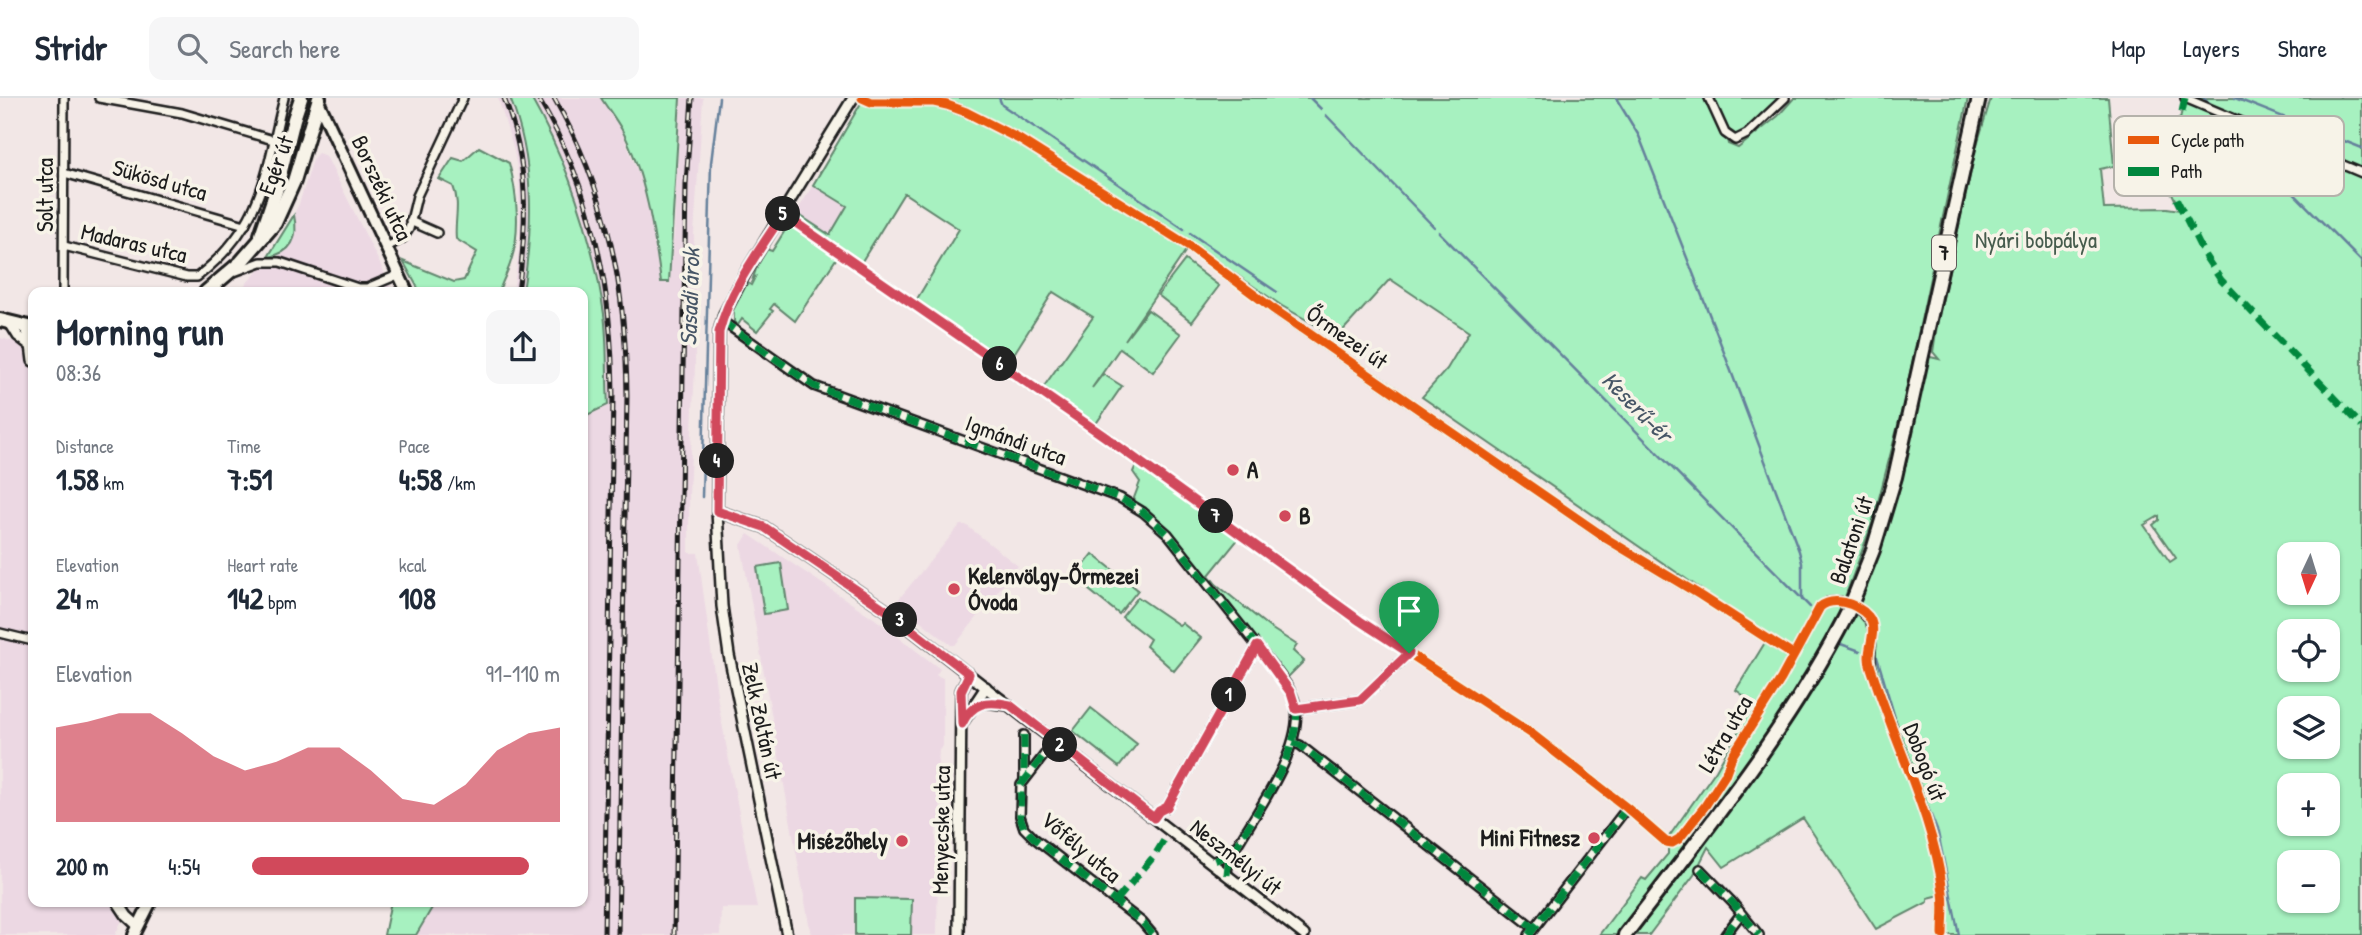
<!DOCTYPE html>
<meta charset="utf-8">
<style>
:root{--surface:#fff;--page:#f6f6f7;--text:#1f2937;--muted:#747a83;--line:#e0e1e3;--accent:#d1495b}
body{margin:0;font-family:"Patrick Hand",sans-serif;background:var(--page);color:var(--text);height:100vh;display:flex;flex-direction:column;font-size:26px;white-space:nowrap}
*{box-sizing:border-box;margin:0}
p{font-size:23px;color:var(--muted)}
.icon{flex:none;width:38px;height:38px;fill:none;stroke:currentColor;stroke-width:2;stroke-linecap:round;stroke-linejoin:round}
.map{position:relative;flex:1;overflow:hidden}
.drawer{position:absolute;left:28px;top:189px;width:560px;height:620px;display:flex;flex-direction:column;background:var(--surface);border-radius:14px;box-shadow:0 2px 5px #0004}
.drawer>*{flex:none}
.needle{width:46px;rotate:184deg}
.tools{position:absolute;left:2277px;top:444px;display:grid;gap:14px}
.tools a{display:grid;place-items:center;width:63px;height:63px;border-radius:14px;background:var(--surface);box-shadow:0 2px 5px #0004;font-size:35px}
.pin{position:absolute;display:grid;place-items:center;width:60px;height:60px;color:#fff;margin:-72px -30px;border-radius:50% 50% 50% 0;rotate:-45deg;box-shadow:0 0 7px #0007}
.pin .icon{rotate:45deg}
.km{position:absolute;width:35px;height:35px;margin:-18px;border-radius:50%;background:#222;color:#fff;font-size:19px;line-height:35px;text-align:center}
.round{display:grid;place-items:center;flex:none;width:74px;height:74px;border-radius:14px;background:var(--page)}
.overview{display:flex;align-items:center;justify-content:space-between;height:119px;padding:0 28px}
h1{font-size:38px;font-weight:700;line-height:52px}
.metrics{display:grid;grid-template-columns:repeat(3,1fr);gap:10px;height:119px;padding:7px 28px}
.metrics div{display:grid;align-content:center}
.metrics b{font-size:30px;font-weight:700}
.metrics small{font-size:19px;font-weight:400}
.metrics p{font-size:19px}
.chart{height:196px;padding:14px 28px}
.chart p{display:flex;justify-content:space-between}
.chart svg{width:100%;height:126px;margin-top:7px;fill:var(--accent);opacity:.7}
ul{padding:0 28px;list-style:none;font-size:23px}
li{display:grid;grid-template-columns:112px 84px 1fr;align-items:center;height:52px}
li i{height:18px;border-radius:9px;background:var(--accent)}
header{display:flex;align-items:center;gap:42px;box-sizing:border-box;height:98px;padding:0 35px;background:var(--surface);border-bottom:2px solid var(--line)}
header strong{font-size:33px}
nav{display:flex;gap:38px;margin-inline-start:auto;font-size:24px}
.search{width:490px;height:63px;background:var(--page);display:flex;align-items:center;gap:18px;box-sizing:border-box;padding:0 24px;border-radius:14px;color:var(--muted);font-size:26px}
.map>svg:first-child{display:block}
.built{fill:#ecd8e3}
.green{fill:#a7f1c0;stroke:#62866e;stroke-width:2;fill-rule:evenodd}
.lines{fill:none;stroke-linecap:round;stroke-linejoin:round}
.stream{stroke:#65809b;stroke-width:2.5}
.minor-casing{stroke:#1c1c1c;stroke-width:12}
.tertiary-casing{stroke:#1c1c1c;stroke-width:14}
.secondary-casing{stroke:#1c1c1c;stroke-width:16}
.primary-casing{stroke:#1c1c1c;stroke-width:18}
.minor{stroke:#f7f3e8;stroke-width:7}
.tertiary{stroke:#f7f3e8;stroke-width:9}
.secondary{stroke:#f7f3e8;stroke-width:10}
.primary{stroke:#f7f3e8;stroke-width:12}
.rail-casing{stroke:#1c1c1c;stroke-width:5}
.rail{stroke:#f7f3e8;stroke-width:2.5;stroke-dasharray:8;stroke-linecap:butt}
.primary-bridge-casing{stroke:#1c1c1c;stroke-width:18;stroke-linecap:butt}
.primary-bridge{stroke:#f7f3e8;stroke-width:12}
.quiet{stroke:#00873e;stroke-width:7;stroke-dasharray:14 7;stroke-linecap:butt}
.cycleway-casing{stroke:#f7f3e8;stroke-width:13}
.cycleway{stroke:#e8590c;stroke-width:9}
.route-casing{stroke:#fff;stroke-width:14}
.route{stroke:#d1495b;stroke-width:9}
.poi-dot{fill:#d1495b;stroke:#f7f3e8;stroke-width:2.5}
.labels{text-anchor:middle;stroke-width:7;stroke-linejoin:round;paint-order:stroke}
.shield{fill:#f7f3e8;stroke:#5e5c59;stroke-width:2}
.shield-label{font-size:21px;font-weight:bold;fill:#1c1c1c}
.street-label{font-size:23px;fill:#1c1c1c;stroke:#f7f3e8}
.park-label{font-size:23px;fill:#465c4d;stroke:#f7f3e8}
.poi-label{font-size:23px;font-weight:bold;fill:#1c1c1c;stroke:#f7f3e8;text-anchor:start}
.water-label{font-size:24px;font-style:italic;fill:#475666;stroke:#f7f3e8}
.key{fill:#f7f3e8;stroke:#b5b2ab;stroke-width:2}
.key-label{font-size:19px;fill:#1c1c1c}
</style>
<header>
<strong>Stridr</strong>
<div class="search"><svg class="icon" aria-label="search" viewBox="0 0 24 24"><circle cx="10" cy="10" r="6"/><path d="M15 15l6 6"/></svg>Search here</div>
<nav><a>Map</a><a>Layers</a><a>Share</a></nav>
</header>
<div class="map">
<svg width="2362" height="837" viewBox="0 0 2362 837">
<rect width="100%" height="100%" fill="#f2e7e6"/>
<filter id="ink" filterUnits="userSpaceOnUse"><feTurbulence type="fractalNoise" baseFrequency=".0143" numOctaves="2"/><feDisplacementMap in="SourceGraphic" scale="14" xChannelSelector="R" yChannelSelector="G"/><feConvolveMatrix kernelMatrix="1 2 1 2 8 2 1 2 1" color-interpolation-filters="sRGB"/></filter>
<g filter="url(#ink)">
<!-- built -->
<g class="built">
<polygon points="498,0 510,0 514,9 525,51 529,82 529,147 523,194 513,194 520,145 519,82 514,53"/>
<polygon points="531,0 601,0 622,33 644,91 655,136 661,184 669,184 674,136 680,0 703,0 694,136 695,268 689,397 689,455 698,455 718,604 757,810 721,810 720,837 416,837 436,803 583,803 583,319 608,307 604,218 584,120 567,73 547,27"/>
<polygon points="318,55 326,58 384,174 392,194 248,194 243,189 256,175 282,140 299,106 314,59"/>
<polygon points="813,87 847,108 830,137 796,115"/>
<polygon points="0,240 31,248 33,263 33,803 131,803 115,837 0,837"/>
<polygon points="960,427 966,427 1018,468 955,547 951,547 899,506 898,502"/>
<polygon points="748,436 875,521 940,571 936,577 943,580 943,648 939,652 938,666 941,669 940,729 936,729 936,757 938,758 937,837 811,837 741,447"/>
</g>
<!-- green -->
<g class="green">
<path d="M510 0H531C569 67 593 140 604 216 608 246 606 277 608 307L583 319V194H523C533 129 535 62 510 0Z"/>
<path d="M601 0H680L669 184H661C654 134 646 77 622 32 616 21 608 11 601 0Z"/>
<path d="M864 0H1783L1740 40 1726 36 1728 46 1738 50 1778 18 1794 0H1968L1903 308 1873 423 1845 499 1858 507 1877 457 1922 257 1939 261 1933 254 1937 227 1976 50 1991 0H2108L2114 68 2100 71 2104 111 2167 110 2180 112 2170 91 2167 73 2185 0H2362V837H1946L1940 797 1928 800V804L1876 831 1803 720 1724 769 1708 749 1694 777 1649 837H1599L1642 780 1646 782 1668 756V740L1716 672 1754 605 1736 592 1769 538 1422 299 1447 271 1469 234 1390 181 1337 239 1282 208 1191 145 1125 242 1148 212 1181 236 1153 274 1120 250 1092 290 1103 276 1122 288 1095 327 1077 314 1074 317 1040 294 1093 219 1053 194 1005 270 914 206 959 131 904 95 859 168 840 155 795 223 774 206 770 211 773 213 757 233 742 221 738 227 734 224V215L730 212 746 184 751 187 755 179 753 180 759 162 766 151 772 153 796 115 830 137 847 108 813 87ZM2159 418V422L2153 427 2176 460 2170 464 2144 427ZM2289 457H2328V495H2289ZM2289 534H2328V572H2289ZM2289 611H2328V649H2289ZM2289 688H2328V726H2289ZM2289 765H2328V803H2289Z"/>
<path d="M479 49 509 65C517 94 521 134 511 163 508 174 502 183 499 194H420L403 163 454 184 464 182 477 154 456 141C454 122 461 107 453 88L439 81 453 60 463 63Z"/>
<path d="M294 117C299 140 292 155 268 159Z"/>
<polygon points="1185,162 1219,188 1192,224 1158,197"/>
<polygon points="1137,365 1240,439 1209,477 1216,486 1269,529 1297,547 1293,553 1304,563 1286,581 1162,426 1136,405 1134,400 1140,384 1133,374"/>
<polygon points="1093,456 1138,492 1119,516 1074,480"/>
<polygon points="781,465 788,512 764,516 757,469"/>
<polygon points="1138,499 1179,527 1182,525 1201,540 1174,573 1146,548 1150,541 1122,519"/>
<polygon points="1091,610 1137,646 1119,669 1073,633"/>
<polygon points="855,800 912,801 911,837 855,837"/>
<polygon points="391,803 436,803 416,837 384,837"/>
</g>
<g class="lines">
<!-- stream -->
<g class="stream">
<polyline points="999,0 1002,7 1184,131"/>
<polyline points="1310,0 1321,11"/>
<polyline points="1616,0 1639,38 1717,236 1799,453 1802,465 1802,502"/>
<polyline points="2204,0 2214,9"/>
<polyline points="2235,0 2362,50"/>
<polyline points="1326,17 1434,129"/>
<polyline points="2219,20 2362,164"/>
<polyline points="1439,134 1810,509"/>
<polyline points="1190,135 1277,194"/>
<polyline points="702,399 711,65 719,0"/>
<polyline points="1838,545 1860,553"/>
<polyline points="1873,558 1877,559 1900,637"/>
<polyline points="1912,669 1938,735 1959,837"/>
</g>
<defs>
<g id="minor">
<polyline points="99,0 182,15 273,42"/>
<polyline points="862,0 871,4 934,4 947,7 966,14 1019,41 1189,148 1272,210 1607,441 1700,497 1793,557"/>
<polyline points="1709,0 1725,35 1735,42 1747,36 1785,0"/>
<polyline points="2185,0 2362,75"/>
<polyline points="64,75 245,127"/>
<polyline points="783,116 1104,338 1360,523 1532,636 1627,710 1666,744 1672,745 1679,741 1705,708 1725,677 1732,658 1781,581 1820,509 1828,504 1840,503"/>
<polyline points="410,123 437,135"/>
<path d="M64 148 187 179H197C264 127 265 76 284 0"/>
<polyline points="387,149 403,140 409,131 417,98 463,0"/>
<polyline points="234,174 261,164 280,164 358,190 367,190 400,176"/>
<polyline points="63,194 64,0"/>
<path d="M722 223 814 288 1120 400 1143 414 1168 436 1276 572C1284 583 1294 595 1296 609 1302 653 1256 714 1235 751L1229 757 1211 764"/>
<path d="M1858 511C1885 530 1864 548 1873 574 1896 645 1934 719 1943 794 1945 808 1943 823 1943 837"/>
<polyline points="0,535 33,543"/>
<polyline points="1296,611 1360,602 1409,555"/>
<polyline points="1024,637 1024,681"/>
<polyline points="1055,643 1021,687 1020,718 1024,730 1034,740 1142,824 1153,837"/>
<polyline points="1293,645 1300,647 1534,830"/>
<polyline points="1154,720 1159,713 1167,709 1257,548"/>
<polyline points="1700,771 1732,804 1759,837"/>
<polyline points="1227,777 1229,757"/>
<polyline points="1529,837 1627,710"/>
<polyline points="1725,837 1741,816"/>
</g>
<g id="tertiary">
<polyline points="10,225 18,238 31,248"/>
<polyline points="23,227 30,239 33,263"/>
<polyline points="717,413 764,429 886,512 1304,837"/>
<polyline points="974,608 985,604 1008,607"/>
<polyline points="962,625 986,589"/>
<polyline points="117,803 127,818 138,828"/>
<polyline points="124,803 141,803"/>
<polyline points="787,837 729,557 722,508 717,413 719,234 724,216 746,174 853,0"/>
<polyline points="959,837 961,593 969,576"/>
</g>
<g id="secondary">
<polyline points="318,3 407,194"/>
<polyline points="134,837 151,803"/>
</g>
<g id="primary">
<polyline points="261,137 276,93 294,21 301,0"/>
<polyline points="206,194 241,164 275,125 294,83 319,0"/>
<polyline points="0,222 33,230"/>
<polyline points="1851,507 1873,452 1895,379 1979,0"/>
<path d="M1625 837C1704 734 1786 634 1846 518"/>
</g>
</defs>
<!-- minor casing -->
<use href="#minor" class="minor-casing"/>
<!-- tertiary casing -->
<use href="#tertiary" class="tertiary-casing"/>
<!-- secondary casing -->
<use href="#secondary" class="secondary-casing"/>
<!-- primary casing -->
<use href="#primary" class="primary-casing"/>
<!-- minor -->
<use href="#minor" class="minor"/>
<!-- tertiary -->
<use href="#tertiary" class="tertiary"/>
<!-- secondary -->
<use href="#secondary" class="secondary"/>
<!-- primary -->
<use href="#primary" class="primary"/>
<defs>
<g id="rail">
<path d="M504 0C530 66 527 126 518 194"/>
<path d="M538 0C594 93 612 191 613 298L604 837"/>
<path d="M554 0C608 94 626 190 627 298L618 837"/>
<polyline points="674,837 686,86 692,0"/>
</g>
</defs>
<!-- rail casing -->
<use href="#rail" class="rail-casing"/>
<!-- rail -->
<use href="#rail" class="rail"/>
<defs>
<polyline id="primary-bridge" points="1846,518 1851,507"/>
</defs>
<!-- primary-bridge casing -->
<use href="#primary-bridge" class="primary-bridge-casing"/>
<!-- primary-bridge -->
<use href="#primary-bridge" class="primary-bridge"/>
<!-- quiet -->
<g class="quiet">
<polyline points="2185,0 2167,82 2205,158 2221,182 2362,328"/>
<path d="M722 223 814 288 1120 400 1143 414 1168 436 1276 572C1284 583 1294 595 1296 609 1302 653 1256 714 1235 751L1229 757 1211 764"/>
<polyline points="1296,611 1360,602 1409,555"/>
<polyline points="1024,637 1024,682"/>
<polyline points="1055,643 1021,687 1020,718 1024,730 1034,740 1142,824 1153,837"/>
<polyline points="1293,645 1300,647 1534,830"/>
<polyline points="1154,720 1159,713 1167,709 1257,548"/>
<polyline points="1700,771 1732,804 1759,837"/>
<polyline points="1227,777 1229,757"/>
<polyline points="1116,803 1155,757 1166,739"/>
<polyline points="1529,837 1627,710"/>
<polyline points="1725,837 1741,816"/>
</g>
<defs>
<g id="cycleway">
<polyline points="862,0 871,4 934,4 947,7 966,14 1019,41 1189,148 1272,210 1607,441 1700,497 1793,557"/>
<path d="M783 116 1104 338 1360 523 1532 636 1627 710 1666 744 1672 745 1679 741 1705 708 1725 677 1732 658 1781 581 1820 509C1833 498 1856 505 1868 518 1878 530 1869 546 1869 559 1869 568 1874 577 1876 585 1899 654 1934 722 1943 794 1945 809 1943 823 1943 837"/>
</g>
</defs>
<!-- cycleway casing -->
<use href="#cycleway" class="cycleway-casing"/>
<!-- cycleway -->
<use href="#cycleway" class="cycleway"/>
</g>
</g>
<g class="lines" filter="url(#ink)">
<defs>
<path id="route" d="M783 116 1104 338 1360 523 1409 555 1360 602 1296 611 1291 595 1257 548 1167 709 1159 713 1154 720 1010 607C987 602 972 604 962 626L961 593 969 576 886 512 764 429 717 413 719 234C730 191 759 153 783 116Z"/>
</defs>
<!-- route casing -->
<use href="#route" class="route-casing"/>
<!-- route -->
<use href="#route" class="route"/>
</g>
<!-- markers -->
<g class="poi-dot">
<circle cx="1233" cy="372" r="7"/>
<circle cx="1285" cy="418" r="7"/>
<circle cx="954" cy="491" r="7"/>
<circle cx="1594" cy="740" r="7"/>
<circle cx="902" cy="743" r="7"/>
</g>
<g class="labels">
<!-- shield labels -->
<rect class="shield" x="1932" y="137.5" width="24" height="35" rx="5"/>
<g class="shield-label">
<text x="1944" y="162">7</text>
</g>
<!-- street labels -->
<g class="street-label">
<text transform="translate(276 67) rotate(-70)" y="8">Egér út</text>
<text transform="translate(160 82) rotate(16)" y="8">Sükösd utca</text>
<text transform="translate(382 90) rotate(65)" y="8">Borszéki utca</text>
<text transform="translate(45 97) rotate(-90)" y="8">Solt utca</text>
<text transform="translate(134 145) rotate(13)" y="8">Madaras utca</text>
<text transform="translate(1347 239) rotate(35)" y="8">Őrmezei út</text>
<text transform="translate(1016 342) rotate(20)" y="8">Igmándi utca</text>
<text transform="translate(1851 442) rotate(-71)" y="8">Balatoni út</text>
<text transform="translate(762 623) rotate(78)" y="8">Zelk Zoltán út</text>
<text transform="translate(1725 636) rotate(-60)" y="8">Létra utca</text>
<text transform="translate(1925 664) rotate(69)" y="8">Dobogó út</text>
<text transform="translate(941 732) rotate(-89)" y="8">Menyecske utca</text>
<text transform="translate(1081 749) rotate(40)" y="8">Vőfély utca</text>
<text transform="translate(1236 759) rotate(38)" y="8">Neszmélyi út</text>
</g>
<!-- park labels -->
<g class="park-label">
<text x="2036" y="150">Nyári bobpálya</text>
</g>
<!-- poi labels -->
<g class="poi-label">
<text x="1247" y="380">A</text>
<text x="1299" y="426">B</text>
<text x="968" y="486">Kelenvölgy-Őrmezei<tspan x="968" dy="26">Óvoda</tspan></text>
<text x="1580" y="748" text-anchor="end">Mini Fitnesz</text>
<text x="888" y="751" text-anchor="end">Misézőhely</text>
</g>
<!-- water labels -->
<g class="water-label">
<text transform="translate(690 199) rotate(-88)" y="8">Sasadi árok</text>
<text transform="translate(1637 309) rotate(45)" y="8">Keserű-ér</text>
</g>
</g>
<!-- legend -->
<rect x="2114" y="18" width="230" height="80" rx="10" class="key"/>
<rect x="2128" y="38" width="31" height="8" fill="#e8590c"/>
<rect x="2128" y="69" width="31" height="9" fill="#00873e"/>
<g class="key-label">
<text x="2171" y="49">Cycle path</text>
<text x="2171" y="80">Path</text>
</g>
</svg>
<div class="tools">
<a><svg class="needle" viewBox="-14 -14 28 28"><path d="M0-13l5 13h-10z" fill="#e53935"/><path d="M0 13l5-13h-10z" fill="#747a83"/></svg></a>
<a><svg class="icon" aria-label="locate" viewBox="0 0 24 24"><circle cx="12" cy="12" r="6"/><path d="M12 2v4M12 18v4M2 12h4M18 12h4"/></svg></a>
<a><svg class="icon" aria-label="layers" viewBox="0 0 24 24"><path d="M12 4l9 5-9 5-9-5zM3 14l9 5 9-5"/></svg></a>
<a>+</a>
<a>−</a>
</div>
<div class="pin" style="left:1409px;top:555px;background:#1e9e55"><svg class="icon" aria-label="arrive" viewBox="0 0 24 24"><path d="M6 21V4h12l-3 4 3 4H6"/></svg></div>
<b class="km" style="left:1229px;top:597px">1</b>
<b class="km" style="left:1060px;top:647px">2</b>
<b class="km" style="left:900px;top:522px">3</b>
<b class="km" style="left:717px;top:363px">4</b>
<b class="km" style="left:783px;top:116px">5</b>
<b class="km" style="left:1000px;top:266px">6</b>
<b class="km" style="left:1216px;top:418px">7</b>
<section class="drawer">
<div class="overview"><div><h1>Morning run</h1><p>08:36</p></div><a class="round"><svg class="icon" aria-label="share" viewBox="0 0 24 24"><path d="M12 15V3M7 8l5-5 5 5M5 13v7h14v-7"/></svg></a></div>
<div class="metrics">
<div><p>Distance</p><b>1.58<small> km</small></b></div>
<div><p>Time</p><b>7:51</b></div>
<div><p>Pace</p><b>4:58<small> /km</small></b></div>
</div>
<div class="metrics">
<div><p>Elevation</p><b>24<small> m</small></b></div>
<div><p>Heart rate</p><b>142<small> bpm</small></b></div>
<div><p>kcal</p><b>108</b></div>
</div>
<div class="chart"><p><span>Elevation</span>91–110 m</p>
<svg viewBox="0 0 160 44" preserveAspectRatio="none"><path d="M0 44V11L10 9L20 6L30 6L40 13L50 21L60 26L70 23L80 18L90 18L100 26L110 36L120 38L130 31L140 19L150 13L160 11V44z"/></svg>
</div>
<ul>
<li><b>200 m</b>4:54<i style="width:90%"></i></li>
</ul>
</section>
</div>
